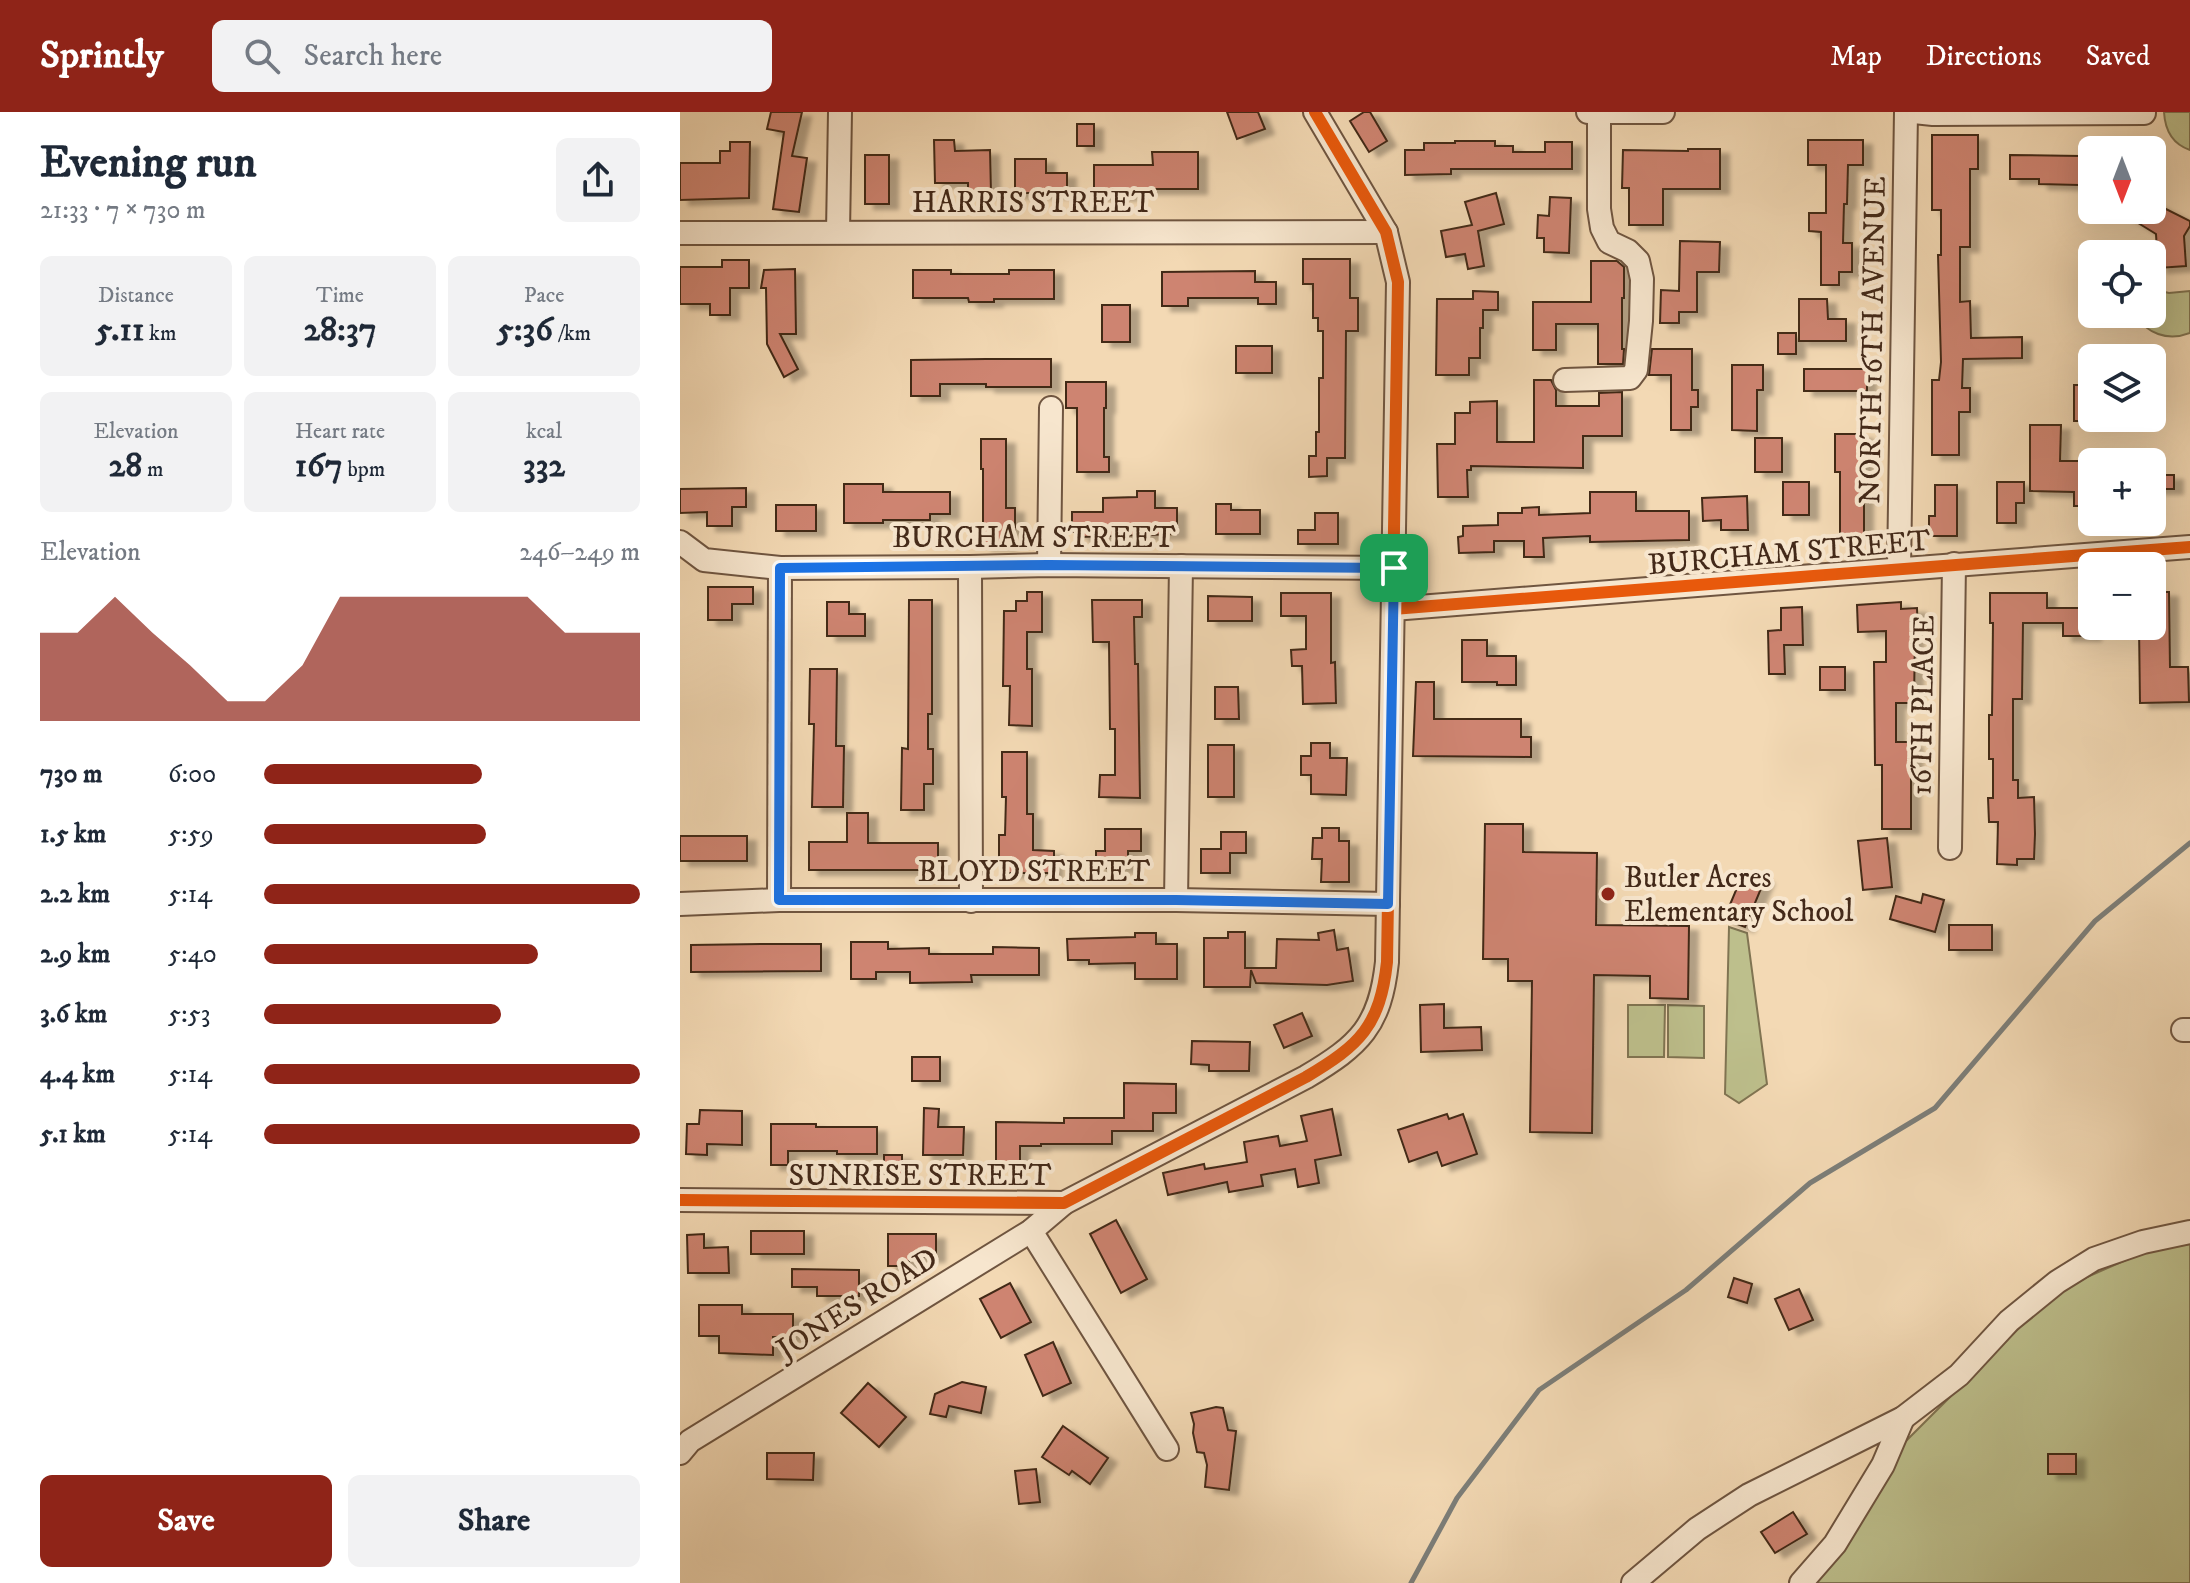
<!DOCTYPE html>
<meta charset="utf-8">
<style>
:root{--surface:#fff;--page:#f2f2f3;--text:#1f2937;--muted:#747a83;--accent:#8f2418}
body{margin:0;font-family:"IM FELL DW Pica",serif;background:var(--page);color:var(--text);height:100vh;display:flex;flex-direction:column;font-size:30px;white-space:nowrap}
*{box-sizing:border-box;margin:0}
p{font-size:26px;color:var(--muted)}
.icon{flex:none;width:44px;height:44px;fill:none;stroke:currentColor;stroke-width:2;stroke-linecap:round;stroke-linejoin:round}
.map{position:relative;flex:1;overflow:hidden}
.side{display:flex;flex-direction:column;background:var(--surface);width:680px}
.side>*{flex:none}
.needle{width:52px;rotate:180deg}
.fabs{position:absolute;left:1398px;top:24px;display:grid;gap:16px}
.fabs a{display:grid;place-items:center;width:88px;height:88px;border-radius:12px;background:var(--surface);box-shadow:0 8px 32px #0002;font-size:40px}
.pin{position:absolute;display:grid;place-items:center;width:68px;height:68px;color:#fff;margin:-34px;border-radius:16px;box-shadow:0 4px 12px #0006}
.round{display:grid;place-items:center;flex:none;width:84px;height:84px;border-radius:12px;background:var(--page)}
.summary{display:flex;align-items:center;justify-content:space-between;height:136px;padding:0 40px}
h1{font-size:44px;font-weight:700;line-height:60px}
.figures{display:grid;grid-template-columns:repeat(3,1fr);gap:12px;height:136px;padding:8px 40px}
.figures div{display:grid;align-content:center;border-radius:12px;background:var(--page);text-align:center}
.figures b{font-size:34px;font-weight:700}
.figures small{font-size:22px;font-weight:400}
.figures p{font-size:22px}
.chart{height:224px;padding:16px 40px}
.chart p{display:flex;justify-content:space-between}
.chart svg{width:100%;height:144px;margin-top:8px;fill:var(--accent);opacity:.7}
.button{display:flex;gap:16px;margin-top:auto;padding:16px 40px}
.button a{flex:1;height:92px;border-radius:12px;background:var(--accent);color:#fff;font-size:32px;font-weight:700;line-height:92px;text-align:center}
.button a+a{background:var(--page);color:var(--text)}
ul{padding:0 40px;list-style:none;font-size:26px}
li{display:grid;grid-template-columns:128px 96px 1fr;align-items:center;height:60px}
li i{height:20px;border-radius:10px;background:var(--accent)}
header{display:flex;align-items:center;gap:48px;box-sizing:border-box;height:112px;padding:0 40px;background:var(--accent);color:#fff}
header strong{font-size:38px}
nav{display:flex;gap:44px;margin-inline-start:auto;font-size:28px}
.search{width:560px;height:72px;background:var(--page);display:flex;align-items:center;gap:20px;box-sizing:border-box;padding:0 28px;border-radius:12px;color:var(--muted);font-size:30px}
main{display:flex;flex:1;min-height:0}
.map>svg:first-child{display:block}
.green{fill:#bdbf8c;stroke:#807452;stroke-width:2}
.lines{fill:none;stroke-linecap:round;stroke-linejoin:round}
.stream{stroke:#7c7e79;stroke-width:5}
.building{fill:#ce8471;stroke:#432919;stroke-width:2;filter:url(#shadow)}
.minor-casing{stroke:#6f5540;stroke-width:26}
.minor{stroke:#f7e6ce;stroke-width:22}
.cycleway-casing{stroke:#f7e6ce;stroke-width:17}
.cycleway{stroke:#e8590c;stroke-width:12}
.route-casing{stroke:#fff;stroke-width:16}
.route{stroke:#1a73e8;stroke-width:10}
.poi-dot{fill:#8f2418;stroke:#f7e6ce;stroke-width:3}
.labels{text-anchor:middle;stroke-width:8;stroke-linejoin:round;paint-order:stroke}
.street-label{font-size:30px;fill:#432919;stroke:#f7e6ce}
.poi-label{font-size:30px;fill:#432919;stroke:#f7e6ce;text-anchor:start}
</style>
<header>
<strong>Sprintly</strong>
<div class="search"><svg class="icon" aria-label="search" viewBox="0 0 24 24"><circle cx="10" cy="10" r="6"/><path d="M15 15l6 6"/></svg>Search here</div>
<nav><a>Map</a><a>Directions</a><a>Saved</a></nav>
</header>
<main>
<section class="side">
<div class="summary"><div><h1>Evening run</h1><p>21:33 · 7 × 730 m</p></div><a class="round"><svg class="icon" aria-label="share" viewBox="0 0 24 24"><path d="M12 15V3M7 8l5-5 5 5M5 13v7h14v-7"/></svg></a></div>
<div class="figures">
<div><p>Distance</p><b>5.11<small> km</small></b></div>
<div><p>Time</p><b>28:37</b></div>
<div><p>Pace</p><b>5:36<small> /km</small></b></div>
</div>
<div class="figures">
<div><p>Elevation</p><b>28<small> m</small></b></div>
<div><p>Heart rate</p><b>167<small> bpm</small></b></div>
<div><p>kcal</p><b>332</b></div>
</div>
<div class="chart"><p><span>Elevation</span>246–249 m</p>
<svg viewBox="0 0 160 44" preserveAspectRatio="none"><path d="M0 44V17L10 17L20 6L30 17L40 27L50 38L60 38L70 27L80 6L90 6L100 6L110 6L120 6L130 6L140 17L150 17L160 17V44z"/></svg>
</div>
<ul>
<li><b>730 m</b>6:00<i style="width:58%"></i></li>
<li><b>1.5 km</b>5:59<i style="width:59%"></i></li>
<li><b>2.2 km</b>5:14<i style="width:100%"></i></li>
<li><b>2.9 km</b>5:40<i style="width:73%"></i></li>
<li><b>3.6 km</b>5:53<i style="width:63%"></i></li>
<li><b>4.4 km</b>5:14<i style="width:100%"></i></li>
<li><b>5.1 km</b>5:14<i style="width:100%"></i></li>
</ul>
<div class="button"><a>Save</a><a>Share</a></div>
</section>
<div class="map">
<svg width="1510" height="1471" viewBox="0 0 1510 1471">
<defs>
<filter id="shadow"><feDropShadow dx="9" dy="5" stdDeviation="2" flood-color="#0004"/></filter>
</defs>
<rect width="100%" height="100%" fill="#f3d9b4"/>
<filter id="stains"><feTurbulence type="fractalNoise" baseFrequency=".0025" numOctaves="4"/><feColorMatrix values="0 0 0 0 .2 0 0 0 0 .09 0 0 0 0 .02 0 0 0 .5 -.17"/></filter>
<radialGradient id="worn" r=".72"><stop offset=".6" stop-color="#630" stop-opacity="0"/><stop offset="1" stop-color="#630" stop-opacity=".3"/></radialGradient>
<!-- green -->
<g class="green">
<path d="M1484 0H1510V38C1492 32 1485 18 1484 0Z"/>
<path d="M1472 177 1489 181 1510 179V221C1487 230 1467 221 1453 202H1472Z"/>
<polygon points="1049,815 1067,821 1087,972 1059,991 1045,982"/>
<polygon points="948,893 985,893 984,945 948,945"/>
<polygon points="988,893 1024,894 1024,946 988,945"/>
<polygon points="1510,1132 1510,1471 1133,1471 1216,1339 1366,1189 1407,1165 1469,1138"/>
</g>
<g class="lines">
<!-- stream -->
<polyline class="stream" points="731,1471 777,1386 859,1278 1006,1178 1130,1071 1255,996 1415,809 1510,731"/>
</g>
<!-- building -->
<g class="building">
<polygon points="91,0 122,0 112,44 127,46 119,100 93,97 104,20 87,17"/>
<polygon points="547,0 578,0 585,17 557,27"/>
<polygon points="684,0 690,0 707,29 689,40 670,9"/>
<rect x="397" y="12" width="17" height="22"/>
<polygon points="1252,23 1298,23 1298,57 1290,57 1290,135 1280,135 1280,190 1290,189 1291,226 1342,225 1342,246 1283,247 1282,276 1290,276 1290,300 1279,300 1279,343 1252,343 1252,268 1259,268 1261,250 1258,143 1261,143 1261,98 1252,98"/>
<polygon points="254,28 274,28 275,39 310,38 311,81 288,81 288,71 255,71"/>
<polygon points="1128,28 1183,28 1183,53 1168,53 1167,92 1164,92 1163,131 1172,131 1172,160 1159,160 1159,173 1141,173 1141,120 1129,119 1129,101 1146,101 1146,53 1128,53"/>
<polygon points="775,29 815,29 815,34 833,34 833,40 865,40 865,30 892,30 892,57 771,57 771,62 725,63 725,38 744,38 744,31 775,31"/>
<polygon points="50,30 70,30 69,86 0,88 0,51 40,51 40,39 50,39"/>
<polygon points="1008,37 1040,37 1040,77 983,77 983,113 949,113 949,76 942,76 943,38 1008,39"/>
<polygon points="472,40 518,40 518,77 449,77 449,83 414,83 414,53 473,53"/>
<rect x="185" y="43" width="24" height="49"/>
<polygon points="1330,43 1400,44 1399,73 1359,72 1359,67 1330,67"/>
<polygon points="335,47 366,47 366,61 387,61 387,81 335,81"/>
<polygon points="816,81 824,112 798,119 804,154 788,157 785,142 766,145 761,119 792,113 785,90"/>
<polygon points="870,85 891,86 889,141 864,140 864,126 857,126 858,103 869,104"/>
<polygon points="1472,90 1510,109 1510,114 1504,124 1506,154 1478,156 1476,122 1437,98 1472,98"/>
<polygon points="1000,129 1040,130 1039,160 1017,160 1017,200 999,200 999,211 980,211 981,178 999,179"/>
<polygon points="623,147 670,147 670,186 678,186 678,219 666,219 665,346 647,346 647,364 629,365 629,344 636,344 636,320 639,320 639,266 643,266 643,219 638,219 638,206 633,206 633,172 623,172"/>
<polygon points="42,148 69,148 69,176 50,176 50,203 30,203 30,192 0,192 0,155 42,155"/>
<polygon points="911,149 937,149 944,155 944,186 942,186 942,237 944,237 943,252 918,252 918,212 876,212 876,238 853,238 853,190 911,190"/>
<polygon points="115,157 116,222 100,222 118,257 104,265 87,232 86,176 81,176 84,158"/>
<polygon points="233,158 271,158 271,162 329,162 329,158 374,158 374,187 314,187 314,190 289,190 288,186 233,186"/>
<polygon points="575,159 575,170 596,170 596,192 578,192 578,186 508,186 508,194 482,194 482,160"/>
<polygon points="793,179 818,180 818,198 803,198 803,216 800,216 800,246 789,246 789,263 756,263 757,187 793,187"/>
<polygon points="1119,187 1147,187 1148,207 1166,207 1166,229 1119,229"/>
<rect x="422" y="193" width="28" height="37"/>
<rect x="1098" y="221" width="18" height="21"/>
<rect x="556" y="234" width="36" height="27"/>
<polygon points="972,237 1012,237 1012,278 1018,278 1018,295 1011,295 1011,318 991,318 991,263 969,263"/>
<polygon points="306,247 371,247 371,275 306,275 306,272 260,272 260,284 231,284 231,248"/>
<polygon points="1052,253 1083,253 1083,278 1077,278 1077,319 1052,318"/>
<rect x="1124" y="257" width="63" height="22"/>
<polygon points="854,268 871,268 876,278 876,294 919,294 919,281 942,280 942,324 903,324 903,356 791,354 791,358 787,358 788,385 758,385 757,332 775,332 775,301 790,301 790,290 817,289 817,330 854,330"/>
<polygon points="386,270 426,270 426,296 424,296 424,345 429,345 429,360 397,360 397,296 386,296"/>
<rect x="1394" y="273" width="18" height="36"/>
<polygon points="1350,313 1381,313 1380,349 1412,349 1412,390 1410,390 1409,394 1394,394 1394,380 1350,379"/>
<polygon points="1155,322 1184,322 1184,423 1160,423 1160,360 1155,360"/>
<rect x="1075" y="326" width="27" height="34"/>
<polygon points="301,327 326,327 326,396 335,396 335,419 327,419 327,433 303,433 303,357 301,357"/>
<rect x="1472" y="363" width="22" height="14"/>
<rect x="1103" y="370" width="26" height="33"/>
<polygon points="1317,370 1344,370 1344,391 1336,391 1336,411 1317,411"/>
<polygon points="164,372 203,372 203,380 270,380 270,402 250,402 250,408 203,408 203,411 164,411"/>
<polygon points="1255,373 1277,373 1277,424 1249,424 1249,404 1255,404"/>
<polygon points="66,376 66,395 52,395 52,414 27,414 27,400 0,401 0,377"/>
<polygon points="457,379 475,379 475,396 497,396 497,422 400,425 400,420 392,420 392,400 423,400 423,386 457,385"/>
<polygon points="910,380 956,380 956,399 1009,399 1009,428 910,430 910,424 863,426 864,445 844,445 844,429 814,429 814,440 779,441 778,425 783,424 783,414 818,413 818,401 842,401 842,396 859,395 859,403 910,401"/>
<polygon points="1067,384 1068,418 1041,418 1041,408 1023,409 1022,386"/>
<polygon points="536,392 551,392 551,398 580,398 580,422 536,422"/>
<rect x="96" y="393" width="40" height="26"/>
<polygon points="635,401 658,401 658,432 618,432 618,418 635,418"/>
<polygon points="28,475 73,475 73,492 52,492 52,508 28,508"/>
<polygon points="347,480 362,480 362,520 347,520 347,557 352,557 352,614 329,613 330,574 323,574 324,499 336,499 336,489 347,489"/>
<polygon points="1472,480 1489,480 1490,555 1508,555 1509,590 1460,591 1459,514 1472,514"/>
<polygon points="601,481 651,481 651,551 655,550 656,591 623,592 622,554 612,554 611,538 626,537 626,504 601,504"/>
<polygon points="1310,481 1367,481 1367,496 1412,496 1412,524 1383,524 1383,511 1343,511 1342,587 1333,587 1333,668 1338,668 1338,686 1354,685 1355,722 1354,747 1337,747 1337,753 1317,752 1318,710 1309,710 1308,686 1313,686 1313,647 1309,647 1309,603 1312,603 1313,511 1310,511"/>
<polygon points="528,484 572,485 572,509 528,509"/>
<polygon points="229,488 252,488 252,602 248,602 248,637 253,637 253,672 244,672 244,698 221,698 222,636 228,637"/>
<polygon points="412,488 462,488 462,505 454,505 455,552 458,552 460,686 419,685 420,663 435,663 435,617 430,617 429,530 413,530"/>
<polygon points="147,490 169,490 169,502 185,502 185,524 147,524"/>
<polygon points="1221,490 1221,497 1237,496 1238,521 1235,522 1234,591 1216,591 1216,630 1234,630 1234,653 1231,653 1231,717 1202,717 1202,653 1195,653 1194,550 1206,550 1206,519 1178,520 1177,493"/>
<polygon points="1122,495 1123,533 1104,533 1105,562 1089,562 1088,519 1101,518 1101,496"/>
<polygon points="782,528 807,528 807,544 836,544 836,573 817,573 817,570 782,570"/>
<rect x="1140" y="555" width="25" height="23"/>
<polygon points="130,557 157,557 156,634 164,634 163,695 132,695 134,612 129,612"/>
<polygon points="736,570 754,570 754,607 841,607 841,625 851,625 851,645 733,644"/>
<polygon points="535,575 558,575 559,607 535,607"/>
<polygon points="631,631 650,631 650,646 667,646 666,683 631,682 631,663 621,663 621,644 631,644"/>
<rect x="528" y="633" width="26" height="52"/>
<polygon points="322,640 347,640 347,702 353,702 353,738 374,739 374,761 324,761 324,747 319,747 319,723 325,723 326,685 322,685"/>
<polygon points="167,701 188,701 188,731 258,731 258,758 129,758 129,730 167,730"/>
<polygon points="805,712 843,712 843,740 917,741 916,813 1009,814 1008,887 970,886 970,864 914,863 912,1021 850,1020 852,869 828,869 828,847 803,847"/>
<polygon points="642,716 659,716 659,729 669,729 669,770 641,770 642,747 632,747 633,726 642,726"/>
<polygon points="425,717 461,717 461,739 448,739 448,756 416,756 416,739 425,739"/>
<polygon points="541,720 566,720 566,741 550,741 550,761 521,761 521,737 541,737"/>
<rect x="0" y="724" width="67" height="25"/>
<polygon points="1207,726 1212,775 1183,778 1178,729"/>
<polygon points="1064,759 1085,767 1065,815 1044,807"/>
<polygon points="1243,782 1264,788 1255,820 1210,807 1216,784 1241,791"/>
<rect x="1269" y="813" width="43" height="25"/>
<polygon points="654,818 657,838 668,836 673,869 647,873 576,871 571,858 570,875 524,875 524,826 548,826 548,820 565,820 565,856 596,856 597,827 639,828 638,821"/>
<polygon points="455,821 476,821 476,832 497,832 497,867 455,867 455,851 409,852 409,848 388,848 387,827 455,825"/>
<polygon points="171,830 208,830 208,837 249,836 249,842 313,842 313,835 359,836 359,863 291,863 292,870 230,871 230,860 196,860 196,867 171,867"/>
<polygon points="81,832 141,832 141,859 11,860 11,833"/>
<polygon points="764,892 764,916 801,915 802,938 741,940 740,893"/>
<polygon points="622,901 632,924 604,936 594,913"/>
<polygon points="512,929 570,930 569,959 529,959 529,953 511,952"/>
<rect x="232" y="945" width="28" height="24"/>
<polygon points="444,971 496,972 496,1001 473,1001 473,1019 432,1019 432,1032 361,1032 361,1034 340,1034 340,1051 316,1051 316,1010 384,1011 384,1006 444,1006"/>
<polygon points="244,996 259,997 258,1015 284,1015 283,1043 243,1043"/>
<polygon points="652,997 661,1043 635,1048 639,1071 618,1075 615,1057 581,1063 583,1074 549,1080 547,1070 488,1083 483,1061 524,1052 525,1057 567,1050 564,1030 598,1024 600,1034 627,1029 621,1004"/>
<polygon points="20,998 62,999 62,1033 27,1032 27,1043 6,1042 7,1012 19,1012"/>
<polygon points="767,1002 769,1007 783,1002 797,1042 762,1054 757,1040 729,1050 718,1018"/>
<polygon points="91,1012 136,1012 136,1015 197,1015 197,1042 157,1042 157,1039 108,1039 108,1053 91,1053"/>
<rect x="204" y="1043" width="18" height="19"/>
<polygon points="436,1108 467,1167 441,1181 410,1122"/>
<rect x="71" y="1119" width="53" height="23"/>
<polygon points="24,1122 24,1136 48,1135 49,1161 8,1161 7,1123"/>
<polygon points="208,1122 256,1122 256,1145 229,1145 229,1154 208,1154"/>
<polygon points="112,1157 179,1158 179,1184 137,1184 137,1175 112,1175"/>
<polygon points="1054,1166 1072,1172 1067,1191 1048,1185"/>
<polygon points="330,1171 351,1210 321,1226 300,1187"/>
<polygon points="1119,1177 1133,1208 1109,1218 1095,1187"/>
<polygon points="19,1193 62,1193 62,1202 113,1202 113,1225 93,1225 93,1243 39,1241 39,1224 19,1224"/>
<polygon points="373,1230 391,1271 363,1284 345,1243"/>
<polygon points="282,1270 306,1275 301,1301 269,1294 266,1305 250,1302 255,1282"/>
<polygon points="188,1271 226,1305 199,1335 161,1301"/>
<polygon points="536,1295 543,1296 548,1318 556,1319 549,1378 525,1375 527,1353 524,1341 517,1340 513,1321 514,1312 511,1301"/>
<polygon points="383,1314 428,1346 410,1372 392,1359 389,1363 362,1345"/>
<polygon points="87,1341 134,1341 133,1368 87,1367"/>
<rect x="1368" y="1342" width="28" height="20"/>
<polygon points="356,1357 360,1390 339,1392 335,1359"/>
<polygon points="1113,1400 1127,1422 1095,1441 1081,1420"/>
</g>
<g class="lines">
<defs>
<g id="minor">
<polyline points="908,0 983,0"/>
<polyline points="1234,0 1253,2 1464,1"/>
<polyline points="158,120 160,0"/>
<polyline points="0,121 706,120"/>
<polyline points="885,268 950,266 956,258 961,209 962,167 958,149 948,139 929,130 922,116 919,97 919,0"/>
<polyline points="0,430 24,448 100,456 290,455 369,453 714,456"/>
<polyline points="369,453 371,296"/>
<polyline points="290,455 291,789"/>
<polyline points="1219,457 1226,0"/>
<path d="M713 497C979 477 1244 454 1510 435"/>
<polyline points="1270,736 1274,452"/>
<polyline points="99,788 100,456"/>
<polyline points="496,788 501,454"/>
<polyline points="0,792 99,788 496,788 708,792"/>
<polyline points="1503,918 1510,918"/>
<path d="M0 1088 384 1091 626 965C680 933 700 914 707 850L718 170 706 120 635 0"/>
<polyline points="351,1119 487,1337"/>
<polyline points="0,1341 10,1329 351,1119 384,1091"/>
<polyline points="953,1471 1017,1417 1069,1383 1223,1306 1279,1263 1329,1209 1377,1170 1414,1147 1463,1130 1510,1120"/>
<polyline points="1121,1471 1155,1432 1203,1353 1223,1306"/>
</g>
</defs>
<!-- minor casing -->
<use href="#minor" class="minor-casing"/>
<!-- minor -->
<use href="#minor" class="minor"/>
<defs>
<g id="cycleway">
<path d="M713 497C979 477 1244 454 1510 435"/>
<path d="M0 1088 384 1091 626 965C680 933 700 914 707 850L718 170 706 120 635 0"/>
</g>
</defs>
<!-- cycleway casing -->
<use href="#cycleway" class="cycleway-casing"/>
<!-- cycleway -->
<use href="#cycleway" class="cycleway"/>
</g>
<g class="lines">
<defs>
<polygon id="route" points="369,453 714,456 708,792 496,788 99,788 100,456"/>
</defs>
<!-- route casing -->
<use href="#route" class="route-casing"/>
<!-- route -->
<use href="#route" class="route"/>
</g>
<!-- markers -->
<circle class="poi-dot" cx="928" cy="782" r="8"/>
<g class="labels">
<!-- street labels -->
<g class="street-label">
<text x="353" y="100">HARRIS STREET</text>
<text transform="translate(1192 228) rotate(-89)" y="10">NORTH 16TH AVENUE</text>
<text x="354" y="435">BURCHAM STREET</text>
<text transform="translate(1109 440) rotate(-5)" y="10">BURCHAM STREET</text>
<text transform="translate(1242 593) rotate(-89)" y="10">16TH PLACE</text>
<text x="354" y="769">BLOYD STREET</text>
<text x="240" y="1073">SUNRISE STREET</text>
<text transform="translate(177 1191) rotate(-32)" y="10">JONES ROAD</text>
</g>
<!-- poi labels -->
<g class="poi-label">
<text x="944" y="775">Butler Acres<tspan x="944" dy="34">Elementary School</tspan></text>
</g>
</g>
<rect width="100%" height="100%" filter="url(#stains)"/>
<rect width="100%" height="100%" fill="url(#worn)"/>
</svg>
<div class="fabs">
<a><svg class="needle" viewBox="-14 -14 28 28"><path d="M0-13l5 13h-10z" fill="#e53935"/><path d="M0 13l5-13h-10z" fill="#747a83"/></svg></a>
<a><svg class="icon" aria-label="locate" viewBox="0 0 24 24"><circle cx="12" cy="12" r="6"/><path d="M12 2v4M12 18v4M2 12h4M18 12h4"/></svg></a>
<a><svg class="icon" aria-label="layers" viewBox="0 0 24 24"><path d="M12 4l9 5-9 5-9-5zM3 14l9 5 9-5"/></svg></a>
<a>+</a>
<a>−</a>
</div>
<div class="pin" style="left:714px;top:456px;background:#1e9e55"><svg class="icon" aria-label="arrive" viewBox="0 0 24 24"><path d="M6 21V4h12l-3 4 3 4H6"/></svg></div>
</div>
</main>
